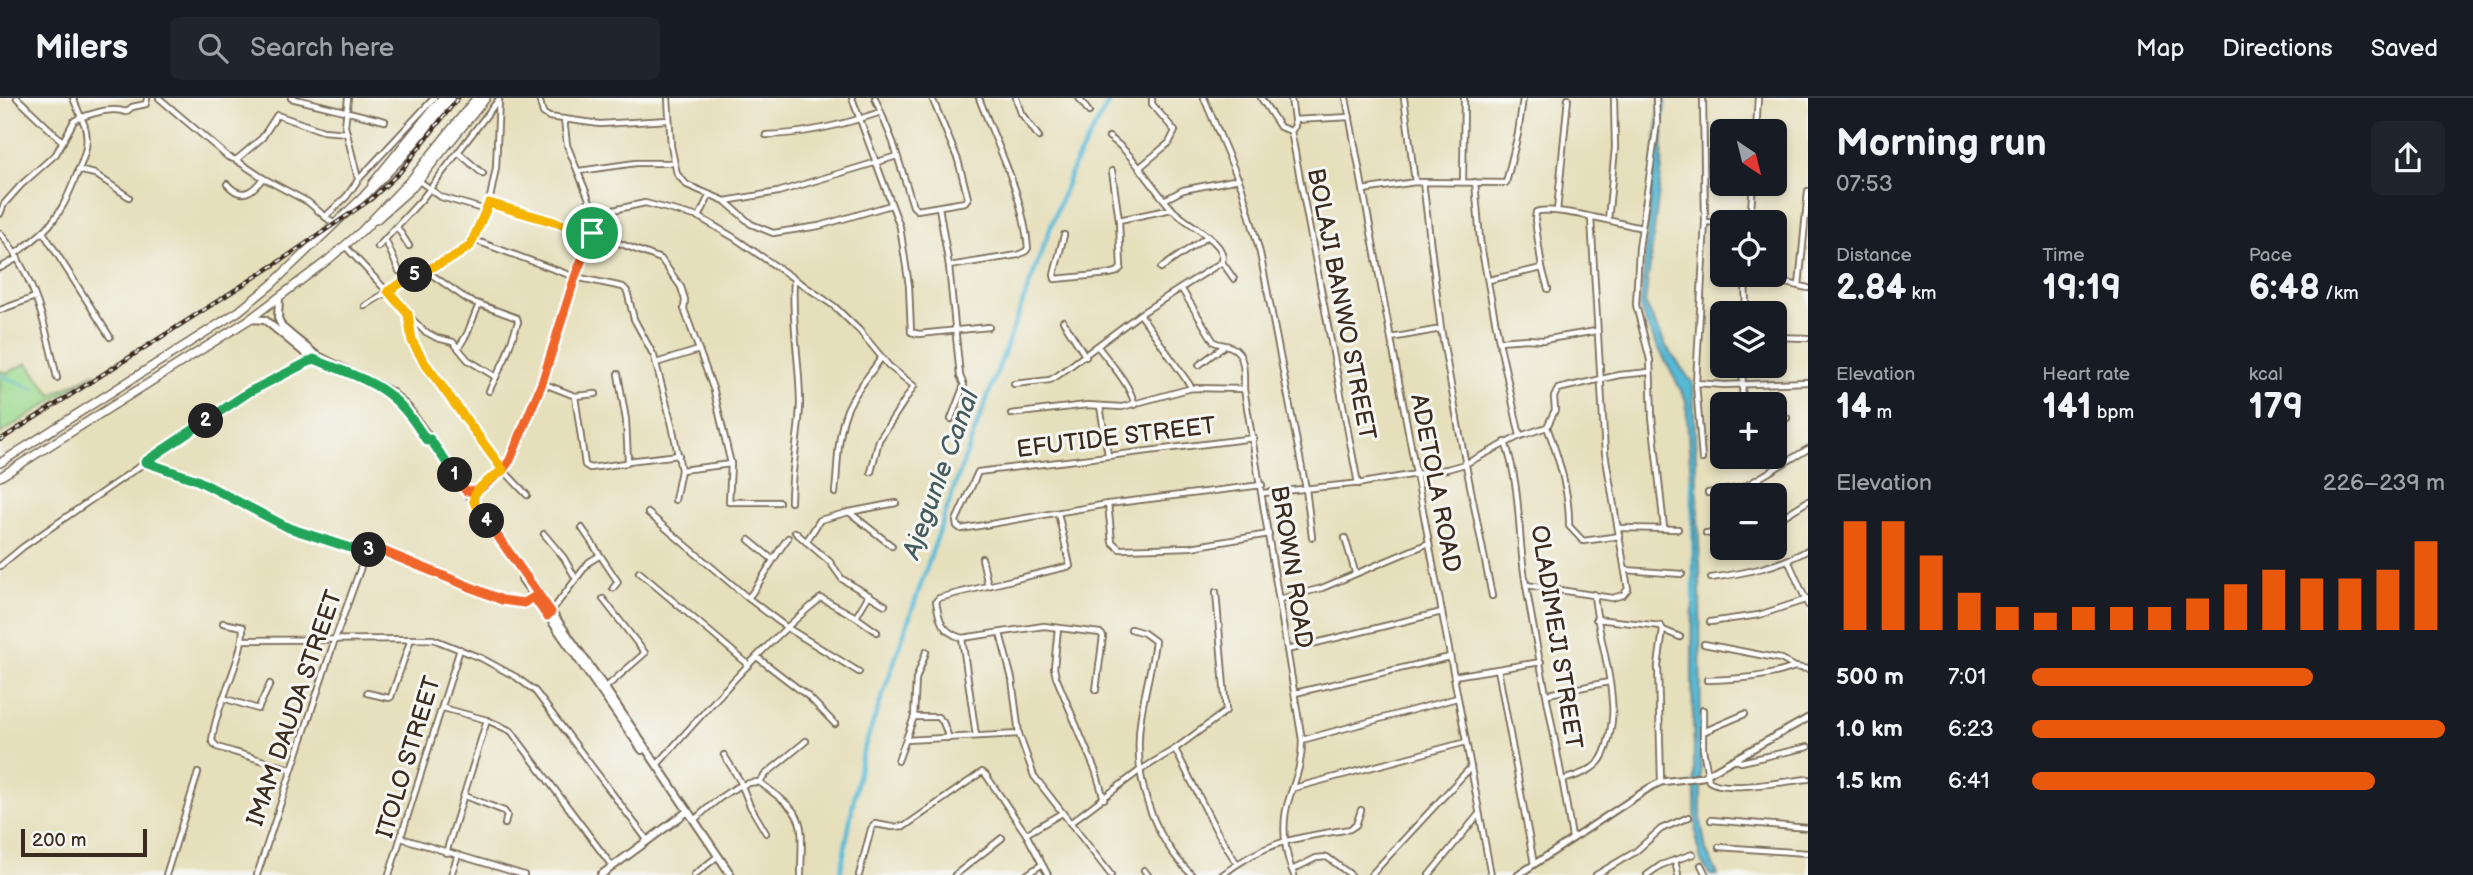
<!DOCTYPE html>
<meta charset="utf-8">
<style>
:root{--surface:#171b24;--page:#20242c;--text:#f1f3f6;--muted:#9ea1a6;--line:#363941;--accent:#ea580c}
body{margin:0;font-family:"Balsamiq Sans",sans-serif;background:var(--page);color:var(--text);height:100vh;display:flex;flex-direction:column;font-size:26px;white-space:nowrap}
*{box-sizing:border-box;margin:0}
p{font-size:23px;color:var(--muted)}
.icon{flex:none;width:38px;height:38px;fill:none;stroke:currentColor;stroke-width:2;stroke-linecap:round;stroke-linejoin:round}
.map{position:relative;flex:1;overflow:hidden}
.sheet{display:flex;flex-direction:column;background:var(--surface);width:665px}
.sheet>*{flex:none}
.needle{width:46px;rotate:145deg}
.controls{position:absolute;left:1710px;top:21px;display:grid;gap:14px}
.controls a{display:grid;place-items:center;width:77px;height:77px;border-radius:10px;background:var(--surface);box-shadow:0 4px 10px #0003;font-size:35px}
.scale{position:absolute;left:21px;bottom:18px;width:126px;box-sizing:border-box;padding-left:7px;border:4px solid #3b2a1e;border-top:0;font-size:19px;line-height:24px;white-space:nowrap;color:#3b2a1e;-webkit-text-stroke:5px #f6f6f2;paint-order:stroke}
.pin{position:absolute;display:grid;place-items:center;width:60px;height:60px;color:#fff;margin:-30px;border:4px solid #fff;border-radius:50%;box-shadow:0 2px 7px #0007}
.km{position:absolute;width:35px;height:35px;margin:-18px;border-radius:50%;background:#222;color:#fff;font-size:19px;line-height:35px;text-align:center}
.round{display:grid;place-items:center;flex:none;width:74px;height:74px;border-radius:10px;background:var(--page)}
.overview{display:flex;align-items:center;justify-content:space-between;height:119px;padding:0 28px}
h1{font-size:38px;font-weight:600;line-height:52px}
.metrics{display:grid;grid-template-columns:repeat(3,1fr);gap:10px;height:119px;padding:7px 28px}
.metrics div{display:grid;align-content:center}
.metrics b{font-size:35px;font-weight:600}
.metrics small{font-size:19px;font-weight:400}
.metrics p{font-size:19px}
.chart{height:196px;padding:14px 28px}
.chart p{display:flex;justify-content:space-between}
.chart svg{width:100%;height:126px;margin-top:7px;stroke:var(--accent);stroke-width:6}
ul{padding:0 28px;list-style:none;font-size:23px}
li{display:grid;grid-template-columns:112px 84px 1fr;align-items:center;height:52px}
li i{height:18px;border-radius:9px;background:var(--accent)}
header{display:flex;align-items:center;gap:42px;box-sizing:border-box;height:98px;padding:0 35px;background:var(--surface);border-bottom:2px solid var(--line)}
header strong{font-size:33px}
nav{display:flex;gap:38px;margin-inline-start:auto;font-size:24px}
.search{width:490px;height:63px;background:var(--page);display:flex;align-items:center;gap:18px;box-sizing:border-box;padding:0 24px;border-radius:10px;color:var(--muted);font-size:26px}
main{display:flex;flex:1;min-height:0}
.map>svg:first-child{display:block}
.green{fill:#9cda90;stroke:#6c8257;stroke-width:2}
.water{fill:#57b9d6;stroke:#49727a;stroke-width:2}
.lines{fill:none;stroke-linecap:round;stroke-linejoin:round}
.stream{stroke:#57b9d6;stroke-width:2}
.canal{stroke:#57b9d6;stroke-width:4.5}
.minor-casing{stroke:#776955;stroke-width:8}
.tertiary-casing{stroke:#776955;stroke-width:9}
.secondary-casing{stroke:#776955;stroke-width:10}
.primary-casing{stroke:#776955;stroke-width:10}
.trunk-casing{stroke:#776955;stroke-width:10}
.motorway-casing{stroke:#776955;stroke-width:11}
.minor{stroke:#fff;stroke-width:4.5}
.tertiary{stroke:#fff;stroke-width:5}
.secondary{stroke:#fff;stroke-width:6}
.primary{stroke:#fff;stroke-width:7}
.trunk{stroke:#fff;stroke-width:7}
.motorway{stroke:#fff;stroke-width:8}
.rail-casing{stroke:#3b2a1e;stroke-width:4.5}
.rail{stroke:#f6f6f2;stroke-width:2;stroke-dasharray:5;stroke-linecap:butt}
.split-1-casing{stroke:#fff;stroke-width:14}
.split-2-casing{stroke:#fff;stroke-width:14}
.split-3-casing{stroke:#fff;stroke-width:14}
.split-4-casing{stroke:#fff;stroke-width:14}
.split-5-casing{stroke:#fff;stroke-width:14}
.split-6-casing{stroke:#fff;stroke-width:14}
.split-1{stroke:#f0652b;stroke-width:9}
.split-2{stroke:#22a559;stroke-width:9}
.split-3{stroke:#22a559;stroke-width:9}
.split-4{stroke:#f0652b;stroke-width:9}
.split-5{stroke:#f5b400;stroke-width:9}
.split-6{stroke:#f5b400;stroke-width:9}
.labels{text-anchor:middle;stroke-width:6;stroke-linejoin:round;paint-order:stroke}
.street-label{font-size:24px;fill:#3b2a1e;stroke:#f6f6f2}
.water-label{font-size:26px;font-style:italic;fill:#455c5e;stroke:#f6f6f2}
</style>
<header>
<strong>Milers</strong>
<div class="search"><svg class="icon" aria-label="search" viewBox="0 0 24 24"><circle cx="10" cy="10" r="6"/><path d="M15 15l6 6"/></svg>Search here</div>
<nav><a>Map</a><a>Directions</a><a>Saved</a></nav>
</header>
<main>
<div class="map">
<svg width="1808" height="777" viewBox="0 0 1808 777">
<rect width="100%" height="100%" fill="#f6f6f2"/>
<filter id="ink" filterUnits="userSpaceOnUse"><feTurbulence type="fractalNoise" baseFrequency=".0143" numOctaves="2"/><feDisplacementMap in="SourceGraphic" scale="14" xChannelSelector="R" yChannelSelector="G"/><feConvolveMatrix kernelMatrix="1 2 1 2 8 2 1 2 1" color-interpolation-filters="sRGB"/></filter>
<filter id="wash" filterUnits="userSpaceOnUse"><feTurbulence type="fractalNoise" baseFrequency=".00686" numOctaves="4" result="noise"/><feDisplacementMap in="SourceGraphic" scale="28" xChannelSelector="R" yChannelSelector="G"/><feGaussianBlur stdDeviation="1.57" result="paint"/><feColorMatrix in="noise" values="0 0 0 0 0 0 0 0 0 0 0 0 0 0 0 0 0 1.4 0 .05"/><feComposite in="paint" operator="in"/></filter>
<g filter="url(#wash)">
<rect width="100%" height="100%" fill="#e6dfbb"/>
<!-- green -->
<polygon class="green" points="27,265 52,297 96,275 0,336 0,273 7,275"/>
<!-- water -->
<polygon class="water" points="1660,0 1664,0 1662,68 1645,205 1666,248 1693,286 1700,472 1701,723 1706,753 1718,777 1710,777 1701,762 1696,742 1692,575 1694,427 1686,302 1645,224 1640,210"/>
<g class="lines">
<!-- stream -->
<g class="stream">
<polyline points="1663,32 1666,0"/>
<polyline points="0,277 36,292"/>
<polyline points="1691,382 1693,506"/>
</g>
<!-- canal -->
<polyline class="canal" points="840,777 862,657 959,376 1073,69 1111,0"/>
</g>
</g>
<g filter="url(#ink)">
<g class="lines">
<defs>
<g id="minor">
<polyline points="17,0 63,44"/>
<polyline points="159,0 228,59 236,62 263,80 308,104 335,127"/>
<polyline points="291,0 385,23"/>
<polyline points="348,0 345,28 358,81"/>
<polyline points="539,0 543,15 549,19 600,26 669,22"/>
<polyline points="668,0 671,48 677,76 687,87 725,103 778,94 897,58"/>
<polyline points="852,0 900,129 909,188 911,234 919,236 989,229"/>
<polyline points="875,0 893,44 913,108 917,112 965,104 968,100 958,62 932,0"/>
<polyline points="1016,0 1021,15 1039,39"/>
<polyline points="1079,0 1089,14"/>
<polyline points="1204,0 1242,90 1260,155 1306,391 1312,439"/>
<polyline points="1261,0 1280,29 1291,33"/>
<polyline points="1291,0 1295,28 1291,33 1358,386"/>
<polyline points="1346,0 1491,777"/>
<polyline points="1404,0 1415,84"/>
<polyline points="1656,0 1657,25 1639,150 1636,207 1650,262 1652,318 1664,430"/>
<polyline points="1294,22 1350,19"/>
<polyline points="1756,33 1758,0"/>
<path d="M766 37C806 36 843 27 881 14"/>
<polyline points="459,55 483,76"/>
<polyline points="236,62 262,40 277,17 323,33 347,35"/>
<polyline points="1139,70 1169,45 1175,33 1152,6 1152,0"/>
<polyline points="78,72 95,76 129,99"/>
<polyline points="579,73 636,65 674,65"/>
<polyline points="418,82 441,99 486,112"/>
<polyline points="1463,83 1464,0"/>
<polyline points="1423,84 1441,231 1458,327 1492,498"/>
<polyline points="1475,84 1480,142 1499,243 1520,338"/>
<path d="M227 86C241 102 252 95 263 80"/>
<polyline points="1363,92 1415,84 1506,85 1518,36 1523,0"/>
<polyline points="1166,101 1183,92 1239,81"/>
<polyline points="726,104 751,126 773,135 819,128 891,107"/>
<polyline points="489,105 572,131 592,135 661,161 681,189 685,202 684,211 714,293 726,345 731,366 729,404 779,404"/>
<polyline points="939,109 949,168 960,278 964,287 951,321"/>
<polyline points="1557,113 1568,0"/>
<polyline points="0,116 4,106 21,87 56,56 74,23 81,19 73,0"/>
<polyline points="595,116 645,105 699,119 733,139 834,208 859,232 889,268 914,288 879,342 871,374"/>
<polyline points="325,119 347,98 358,82 434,0"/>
<polyline points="699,119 709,98"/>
<polyline points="1119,122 1172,111"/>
<polyline points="1608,122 1615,50 1614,0"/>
<polyline points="1705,124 1722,125"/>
<polyline points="1750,124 1753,86"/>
<polyline points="397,129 409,148"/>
<polyline points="43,134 110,239"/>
<path d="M0 135C34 176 46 229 57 280"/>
<polyline points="1064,137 1054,177 1055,181 1109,176 1117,174 1121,170 1119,122 1112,73"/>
<polyline points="385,141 399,173"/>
<polyline points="474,142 575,179 623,189 627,193 634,221 654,258 672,327 681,372 675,402"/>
<polyline points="345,148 408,216 412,243 424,264 493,361 527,397"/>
<polyline points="378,149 422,101 499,1"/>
<path d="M15 156C28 146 42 137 52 124 64 109 68 97 75 81 84 60 93 41 81 19 96 15 111 9 126 14L132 9 146 6 147 0"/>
<polyline points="1222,164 1234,181"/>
<path d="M949 168 1018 157 1026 153 1028 150C1023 96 998 50 979 0"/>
<polyline points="0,170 18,160"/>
<polyline points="1161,170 1208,138"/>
<polyline points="425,172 468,202 517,220 518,224 505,261 489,293"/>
<polyline points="1745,177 1746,215"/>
<polyline points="1751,177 1808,190"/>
<polyline points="1489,182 1542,170"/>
<polyline points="1799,188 1808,93"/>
<path d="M1181 190 1214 244C1220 247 1225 246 1231 249 1246 254 1244 278 1244 291L1302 642C1302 667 1296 679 1289 701 1281 724 1284 755 1294 777"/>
<path d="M1548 191 1542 170 1535 122 1536 114C1552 107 1622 126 1642 130"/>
<polyline points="365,208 407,181 462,154 474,142 489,105 496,70 499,1"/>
<polyline points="0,212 35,199"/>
<polyline points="1140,216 1192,290"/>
<polyline points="408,217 424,233 437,240 453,244 468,262 496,279"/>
<polyline points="1063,223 1086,259"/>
<polyline points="1774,239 1808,240"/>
<polyline points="1391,240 1441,231"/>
<polyline points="1499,243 1527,241 1543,242 1596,233"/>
<polyline points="459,249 467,236 479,206"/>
<path d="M1098 249C1112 267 1129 285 1135 307"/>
<polyline points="656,265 699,252"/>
<polyline points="1199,267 1224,248"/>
<polyline points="618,276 626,322 628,363 679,357"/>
<polyline points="542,285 575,298 596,296"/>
<polyline points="1696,285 1724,287 1808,284"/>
<path d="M1014 286 1050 282 1057 278 1140 216 1222 164C1225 153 1216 145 1207 138 1197 129 1183 122 1173 112 1151 89 1135 57 1109 39"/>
<polyline points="575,298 585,367 590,370 626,365 628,363"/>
<polyline points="1742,306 1743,268"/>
<polyline points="1100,308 1108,357"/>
<polyline points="1011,316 1087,307 1122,309 1192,290 1244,291"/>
<polyline points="1774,323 1787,320"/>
<polyline points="1254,340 978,374 956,423 957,428 961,431 1108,406 1262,387"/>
<path d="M1505 344C1522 391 1517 439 1526 487 1540 572 1559 655 1572 740"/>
<polyline points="1702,361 1696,285 1705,124 1703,0"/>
<polyline points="145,364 197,382 290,430 366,455 371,451 378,451 502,501 524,505 534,499"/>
<polyline points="681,372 731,366"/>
<path d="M835 395C838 368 837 337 847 312 855 293 870 277 881 260"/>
<polyline points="1263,395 1362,385 1447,371 1465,366 1520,338 1547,329"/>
<polyline points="1708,395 1744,389 1808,351"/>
<path d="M474 403C474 389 503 375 511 360 520 346 524 331 530 316 547 272 559 227 573 183 580 160 593 140 595 116L567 47 564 21"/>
<path d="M791 404C791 371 799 339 800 307 800 264 791 224 794 182"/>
<polyline points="1108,406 1112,444 1120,451 1191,449 1269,436"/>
<polyline points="849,414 896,405"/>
<polyline points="648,415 748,500 786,529 859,574"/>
<polyline points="1774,424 1808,403"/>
<polyline points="582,430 618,484 613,490"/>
<polyline points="1618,430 1678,431"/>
<polyline points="795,434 830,464 842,481 885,507"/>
<polyline points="1706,435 1722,438"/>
<polyline points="544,436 564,460 576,481"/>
<path d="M1620 438 1583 443 1569 428C1570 395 1559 360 1547 329L1555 312 1554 299 1558 291 1619 277 1650 274"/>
<polyline points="1345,440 1355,474"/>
<polyline points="749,442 772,461"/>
<polyline points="806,444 820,422 849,414 892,448"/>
<polyline points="982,460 988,488"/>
<polyline points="1788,462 1808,507"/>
<polyline points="0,468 23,449 231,305 314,260"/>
<polyline points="1625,472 1682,476"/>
<polyline points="639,474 749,567"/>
<path d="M1711 480C1745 475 1778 469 1808 452"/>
<polyline points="1526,487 1612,500 1623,497 1628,491 1605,355 1591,120"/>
<path d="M748 500C764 481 773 459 788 440"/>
<polyline points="603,501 645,555 605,590"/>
<polyline points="1280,501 1322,490 1429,445"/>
<polyline points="550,515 589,464 599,458"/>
<polyline points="856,519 877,534"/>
<polyline points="1596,521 1661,528 1663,532 1680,539"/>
<polyline points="1710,524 1759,517 1808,501"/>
<path d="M223 525 243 529C243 564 216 605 212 643L217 649 291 671"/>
<polyline points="1058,530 1054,570 1056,579 1096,674 1104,701"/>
<path d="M1131 531 1144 535 1155 543C1152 568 1145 593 1141 618 1132 676 1150 736 1192 777"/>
<polyline points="1000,535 1012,581 1019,636 1034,678 1111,777"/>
<polyline points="962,540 1044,528 1100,535 1103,538 1096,592"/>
<polyline points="243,542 433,541 481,560 516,579 535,593 648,743"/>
<polyline points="1704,546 1781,561 1795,569 1808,571"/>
<polyline points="1287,552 1442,514"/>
<polyline points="757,559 809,599 835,626"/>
<polyline points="1498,571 1534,766"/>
<polyline points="1454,578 1541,564"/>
<path d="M1707 582C1738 581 1765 580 1795 569"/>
<polyline points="367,595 389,600 391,599 411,541"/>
<polyline points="1295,595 1450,559"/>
<polyline points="1548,596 1609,584"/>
<polyline points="223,600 258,611 270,586"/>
<polyline points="443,610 487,622 511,633 612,768"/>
<path d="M1745 616 1703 634V651L1709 683C1726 695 1786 683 1808 681"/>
<polyline points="914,619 938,619 943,624 949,640"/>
<polyline points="1703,634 1703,612"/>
<path d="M976 638 962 540C942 534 939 523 936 503L939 500 958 495 1070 468 1058 415"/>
<polyline points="906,642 1019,636"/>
<polyline points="1302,642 1457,600"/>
<polyline points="1175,651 1215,730 1237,766"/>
<polyline points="724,657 740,683 750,708 766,735"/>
<polyline points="1734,661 1741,664 1808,649"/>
<polyline points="898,663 914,619 916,581 926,554"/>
<path d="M657 667C709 609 760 549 821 500L856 519 869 497"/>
<path d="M1563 682C1574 678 1588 675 1597 666 1609 655 1614 619 1612 603 1610 567 1597 532 1594 496"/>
<polyline points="759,684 766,676 806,643"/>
<polyline points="1661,684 1658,568 1663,532"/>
<polyline points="1294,690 1466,644"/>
<polyline points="465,698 504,713 507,717 505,726"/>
<path d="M694 722C713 706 733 684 759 684 808 720 802 719 801 777"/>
<polyline points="1711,722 1808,730"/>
<polyline points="1070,725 1139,673 1175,651 1226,613 1216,494"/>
<polyline points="1026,736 1062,715"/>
<polyline points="401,740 524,777"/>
<polyline points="1719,749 1808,755"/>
<polyline points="446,755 487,622"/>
<polyline points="1675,762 1678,777"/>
<polyline points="1701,767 1706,777"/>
<polyline points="1144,772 1148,777"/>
<polyline points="1292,772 1316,760 1327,759 1351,777"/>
<polyline points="166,777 198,675"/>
<polyline points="257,777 335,541 366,455"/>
<polyline points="389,777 460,551"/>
<polyline points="451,777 458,757"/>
<polyline points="694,777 718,758"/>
<polyline points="859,777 871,731 875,726 892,729 905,728 982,674 986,677 1026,736 1048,777"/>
<polyline points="955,777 1002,740"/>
<polyline points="1026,777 1041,767"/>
<path d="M1222 777C1268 742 1295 740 1350 731L1356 727 1361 712"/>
<polyline points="1371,777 1471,669"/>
<polyline points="1429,777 1478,717"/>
<polyline points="1596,777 1635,754 1661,731 1689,719"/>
<polyline points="1647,777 1661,767 1693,756"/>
</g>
<polyline id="tertiary" points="1518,777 1649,690 1661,684 1702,679 1808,620"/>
<g id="secondary">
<polyline points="279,200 278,220 282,229 295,240 316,257 391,294 408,310 605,590 731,777"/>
<polyline points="250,221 265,222 306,256 326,266"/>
<polyline points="522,481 642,652"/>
<polyline points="601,777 688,713"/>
</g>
<g id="primary">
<polyline points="372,86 442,0"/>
<polyline points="376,122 413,89 486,0"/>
</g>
<g id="trunk">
<polyline points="0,365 239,213 271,187 366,96"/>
<polyline points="0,379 250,221 328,162 364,131"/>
</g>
<g id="motorway">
<polyline points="366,96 403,58 451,0"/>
<polyline points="364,131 413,80 477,0"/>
</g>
</defs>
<!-- minor casing -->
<use href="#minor" class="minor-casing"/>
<!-- tertiary casing -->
<use href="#tertiary" class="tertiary-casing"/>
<!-- secondary casing -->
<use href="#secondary" class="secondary-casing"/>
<!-- primary casing -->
<use href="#primary" class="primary-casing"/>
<!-- trunk casing -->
<use href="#trunk" class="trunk-casing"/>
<!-- motorway casing -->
<use href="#motorway" class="motorway-casing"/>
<!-- minor -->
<use href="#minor" class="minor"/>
<!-- tertiary -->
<use href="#tertiary" class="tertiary"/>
<!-- secondary -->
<use href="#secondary" class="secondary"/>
<!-- primary -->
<use href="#primary" class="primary"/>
<!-- trunk -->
<use href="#trunk" class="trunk"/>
<!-- motorway -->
<use href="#motorway" class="motorway"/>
<defs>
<polyline id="rail" points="0,342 274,167 370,102 400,74 458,0"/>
</defs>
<!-- rail casing -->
<use href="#rail" class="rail-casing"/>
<!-- rail -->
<use href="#rail" class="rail"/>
</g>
</g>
<g class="lines" filter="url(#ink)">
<defs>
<polyline id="split-1" points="455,377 466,393 477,393 503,372 510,362 542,285 575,179 592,135"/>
<path id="split-2" d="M206 323 249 294 314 261C339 272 372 281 393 300 407 312 417 328 427 343L430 341 455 377"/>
<polyline id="split-3" points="206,323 145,364 197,382 289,430 366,455 369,452"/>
<polyline id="split-4" points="369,452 378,451 502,502 524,505 534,499 547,518 551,514 487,423"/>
<path id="split-5" d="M415 177 388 193 408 216 412 243 424 264 503 372C495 378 470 393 474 404 477 411 483 418 487 423"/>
<polyline id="split-6" points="415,177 452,160 470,148 489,105 592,135"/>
</defs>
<!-- split-1 casing -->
<use href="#split-1" class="split-1-casing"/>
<!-- split-2 casing -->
<use href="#split-2" class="split-2-casing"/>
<!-- split-3 casing -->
<use href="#split-3" class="split-3-casing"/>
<!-- split-4 casing -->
<use href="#split-4" class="split-4-casing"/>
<!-- split-5 casing -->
<use href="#split-5" class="split-5-casing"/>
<!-- split-6 casing -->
<use href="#split-6" class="split-6-casing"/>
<!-- split-1 -->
<use href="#split-1" class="split-1"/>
<!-- split-2 -->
<use href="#split-2" class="split-2"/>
<!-- split-3 -->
<use href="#split-3" class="split-3"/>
<!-- split-4 -->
<use href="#split-4" class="split-4"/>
<!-- split-5 -->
<use href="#split-5" class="split-5"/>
<!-- split-6 -->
<use href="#split-6" class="split-6"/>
</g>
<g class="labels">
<!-- street labels -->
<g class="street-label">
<text transform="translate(1342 206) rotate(79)" y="8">BOLAJI BANWO STREET</text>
<text transform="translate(1116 339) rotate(-7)" y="8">EFUTIDE STREET</text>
<text transform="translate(1436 385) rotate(79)" y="8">ADETOLA ROAD</text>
<text transform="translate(1292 469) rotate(81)" y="8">BROWN ROAD</text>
<text transform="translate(1557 539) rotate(81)" y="8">OLADIMEJI STREET</text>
<text transform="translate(294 610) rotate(-71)" y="8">IMAM DAUDA STREET</text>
<text transform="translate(408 659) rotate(-73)" y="8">ITOLO STREET</text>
</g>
<!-- water labels -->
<g class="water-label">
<text transform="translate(940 376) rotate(-70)" y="9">Ajegunle Canal</text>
</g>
</g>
</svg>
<div class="controls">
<a><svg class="needle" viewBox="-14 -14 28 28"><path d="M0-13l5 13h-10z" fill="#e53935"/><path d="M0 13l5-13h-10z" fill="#9ea1a6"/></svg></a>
<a><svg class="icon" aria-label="locate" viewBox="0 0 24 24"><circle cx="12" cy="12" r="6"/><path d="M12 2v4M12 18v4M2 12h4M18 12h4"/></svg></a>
<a><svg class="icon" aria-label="layers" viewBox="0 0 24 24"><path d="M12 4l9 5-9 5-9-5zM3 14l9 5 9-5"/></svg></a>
<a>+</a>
<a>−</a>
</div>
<div class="scale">200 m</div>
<div class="pin" style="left:592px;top:135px;background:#1e9e55"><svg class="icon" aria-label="arrive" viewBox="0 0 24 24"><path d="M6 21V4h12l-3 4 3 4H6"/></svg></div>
<b class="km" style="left:455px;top:377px">1</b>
<b class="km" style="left:206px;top:323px">2</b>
<b class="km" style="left:369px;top:452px">3</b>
<b class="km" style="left:487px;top:423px">4</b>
<b class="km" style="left:415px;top:177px">5</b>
</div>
<section class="sheet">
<div class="overview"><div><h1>Morning run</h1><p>07:53</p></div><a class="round"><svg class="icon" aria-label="share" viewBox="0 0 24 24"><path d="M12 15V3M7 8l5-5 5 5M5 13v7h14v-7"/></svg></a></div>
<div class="metrics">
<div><p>Distance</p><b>2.84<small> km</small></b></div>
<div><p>Time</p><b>19:19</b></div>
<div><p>Pace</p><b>6:48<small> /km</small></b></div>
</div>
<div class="metrics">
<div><p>Elevation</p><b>14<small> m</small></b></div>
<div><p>Heart rate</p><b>141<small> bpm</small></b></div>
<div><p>kcal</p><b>179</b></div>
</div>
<div class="chart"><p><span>Elevation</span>226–239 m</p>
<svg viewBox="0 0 160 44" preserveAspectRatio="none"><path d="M5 44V6M15 44V6M25 44V18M35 44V31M45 44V36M55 44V38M65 44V36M75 44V36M85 44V36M95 44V33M105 44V28M115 44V23M125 44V26M135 44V26M145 44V23M155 44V13"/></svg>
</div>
<ul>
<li><b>500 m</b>7:01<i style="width:68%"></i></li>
<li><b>1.0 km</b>6:23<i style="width:100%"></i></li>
<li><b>1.5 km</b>6:41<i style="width:83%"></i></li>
</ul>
</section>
</main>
